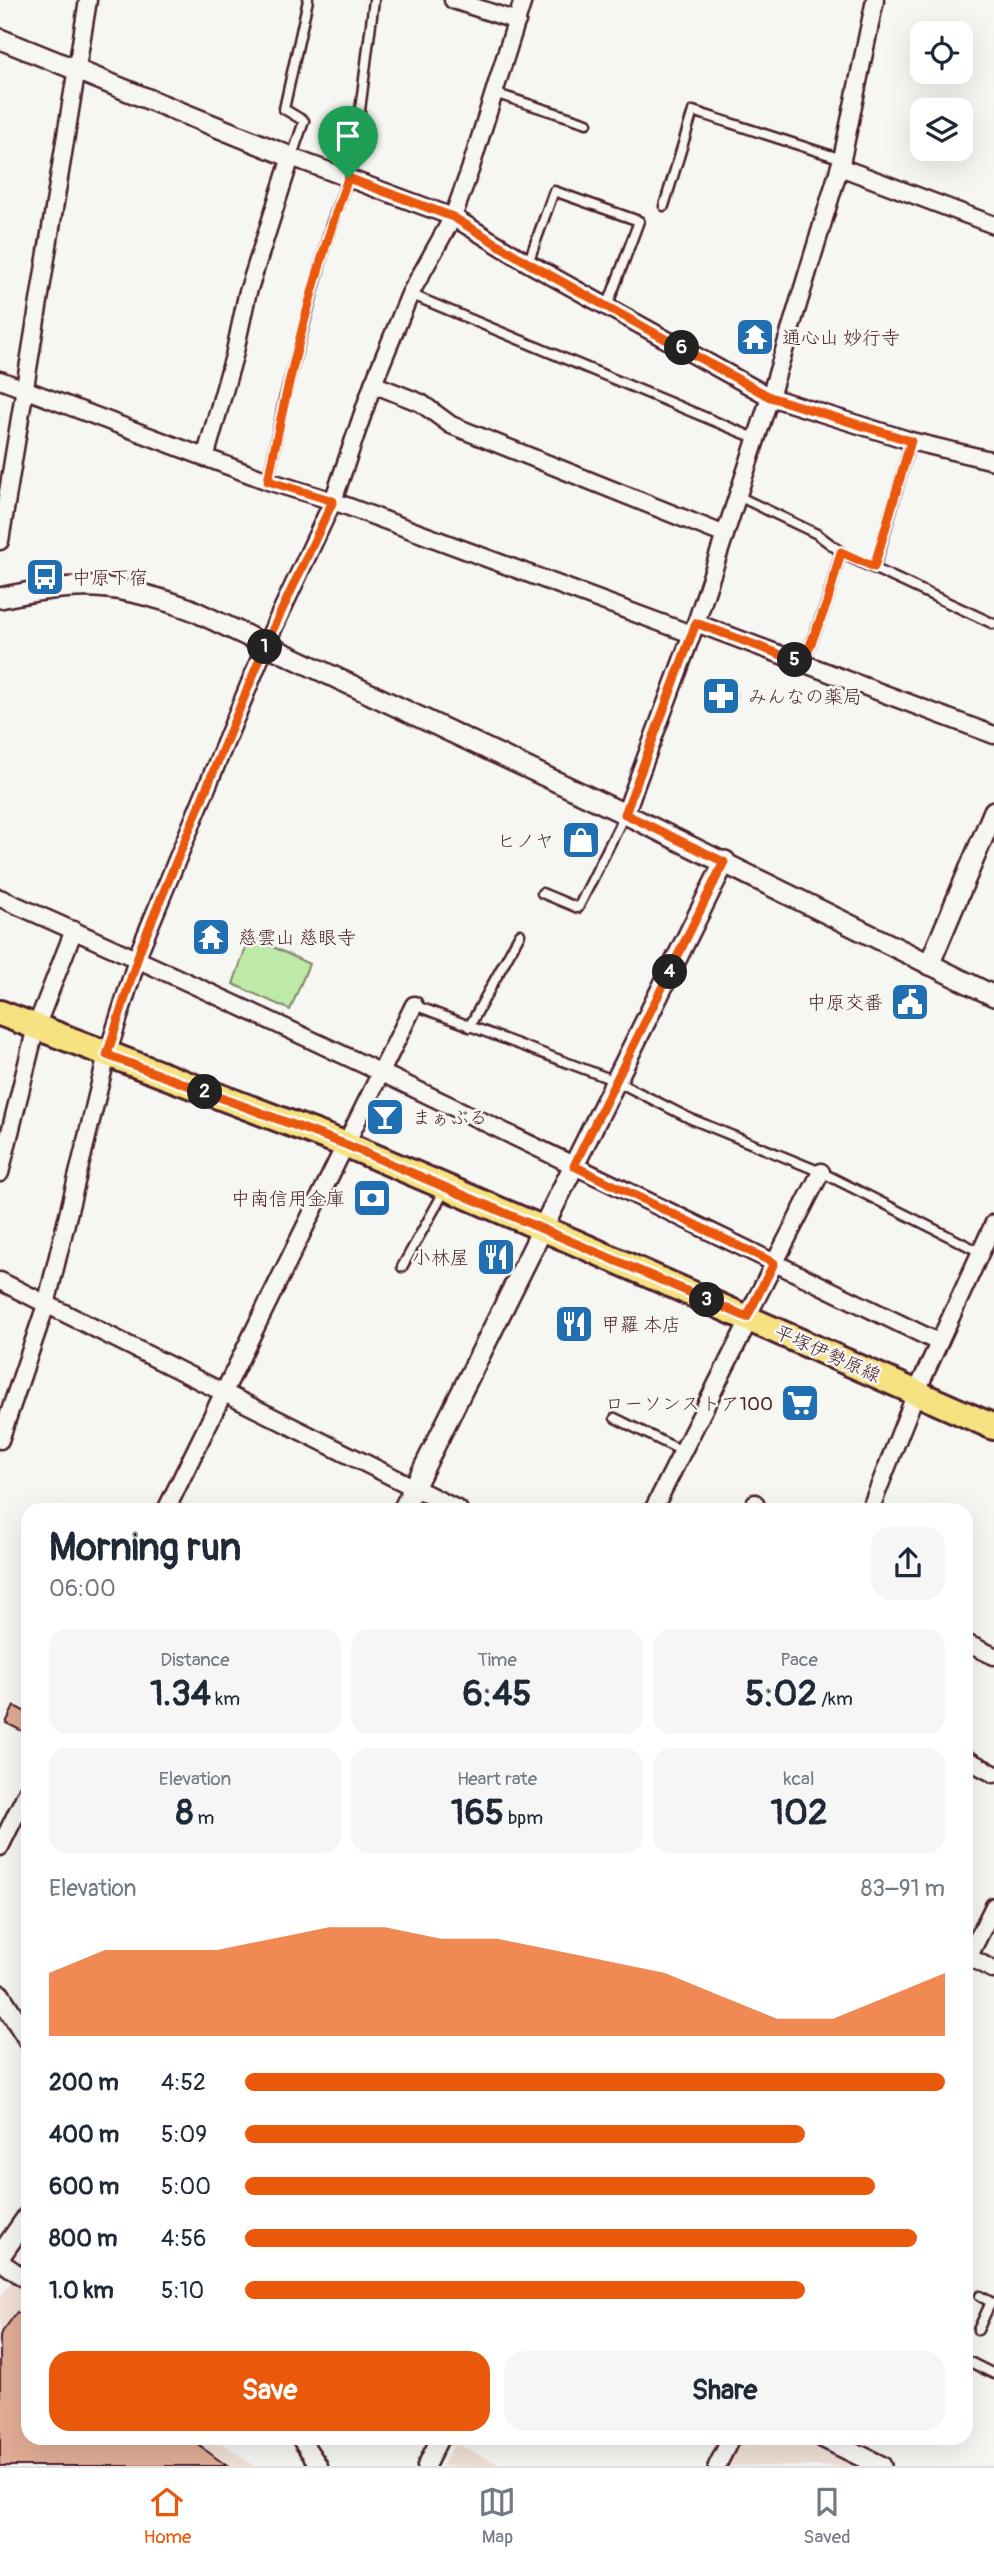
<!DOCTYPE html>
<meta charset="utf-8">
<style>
:root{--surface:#fff;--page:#f6f6f7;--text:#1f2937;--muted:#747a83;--line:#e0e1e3;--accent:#ea580c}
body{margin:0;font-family:Pangolin,"Klee One",sans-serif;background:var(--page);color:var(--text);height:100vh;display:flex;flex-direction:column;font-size:26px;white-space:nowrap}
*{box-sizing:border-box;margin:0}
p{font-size:23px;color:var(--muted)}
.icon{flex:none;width:38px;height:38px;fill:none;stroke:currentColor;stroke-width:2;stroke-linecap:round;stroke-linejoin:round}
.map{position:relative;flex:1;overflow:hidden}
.details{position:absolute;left:21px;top:1503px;width:952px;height:942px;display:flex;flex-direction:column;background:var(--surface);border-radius:21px;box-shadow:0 7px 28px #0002}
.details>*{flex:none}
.controls{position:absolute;left:910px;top:21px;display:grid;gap:14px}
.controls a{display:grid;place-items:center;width:63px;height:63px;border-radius:14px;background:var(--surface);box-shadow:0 7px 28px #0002;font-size:35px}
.pin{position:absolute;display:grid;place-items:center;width:60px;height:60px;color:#fff;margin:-72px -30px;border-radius:50% 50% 50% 0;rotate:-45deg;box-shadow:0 0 7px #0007}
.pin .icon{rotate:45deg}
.km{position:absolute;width:35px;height:35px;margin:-18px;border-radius:50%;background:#222;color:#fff;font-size:19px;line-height:35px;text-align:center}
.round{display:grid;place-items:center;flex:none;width:74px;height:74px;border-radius:21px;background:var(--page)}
.overview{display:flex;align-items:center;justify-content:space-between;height:119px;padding:0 28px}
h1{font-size:38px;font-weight:700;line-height:52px}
.stats{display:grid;grid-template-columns:repeat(3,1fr);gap:10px;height:119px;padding:7px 28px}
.stats div{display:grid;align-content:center;border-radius:18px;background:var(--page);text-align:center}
.stats b{font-size:35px;font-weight:700}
.stats small{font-size:19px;font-weight:400}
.stats p{font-size:19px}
.chart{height:196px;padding:14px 28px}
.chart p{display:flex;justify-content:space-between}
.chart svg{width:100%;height:126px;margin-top:7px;fill:var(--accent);opacity:.7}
.button{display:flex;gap:14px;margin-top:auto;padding:14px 28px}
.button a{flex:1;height:80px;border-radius:21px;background:var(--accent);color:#fff;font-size:28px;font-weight:700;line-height:80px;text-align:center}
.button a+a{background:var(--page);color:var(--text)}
ul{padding:0 28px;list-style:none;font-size:23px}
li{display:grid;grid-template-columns:112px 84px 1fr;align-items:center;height:52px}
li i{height:18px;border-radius:9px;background:var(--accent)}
.tabs{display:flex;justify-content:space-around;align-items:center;height:98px;border-top:2px solid var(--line);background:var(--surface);font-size:19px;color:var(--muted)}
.tabs a{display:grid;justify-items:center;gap:4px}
.tabs .active{color:var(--accent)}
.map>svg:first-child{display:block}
.built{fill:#f0e0d6}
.green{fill:#beeaa8;stroke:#84846a;stroke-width:2}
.building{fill:#e1ac95;stroke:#4a1f2b;stroke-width:2}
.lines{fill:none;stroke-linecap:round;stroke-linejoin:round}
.service-casing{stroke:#4a1f2b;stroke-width:13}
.minor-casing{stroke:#4a1f2b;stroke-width:21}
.tertiary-casing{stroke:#4a1f2b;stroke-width:24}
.primary-casing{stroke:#4a1f2b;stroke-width:30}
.service{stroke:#f6f6f2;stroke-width:8}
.minor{stroke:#f6f6f2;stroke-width:16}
.tertiary{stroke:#f6f6f2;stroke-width:19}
.primary{stroke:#f7e281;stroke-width:24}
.route-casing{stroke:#fff;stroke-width:14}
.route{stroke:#ea580c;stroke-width:9}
.labels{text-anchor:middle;stroke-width:5;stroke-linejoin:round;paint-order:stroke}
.poi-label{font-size:19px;fill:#4a1f2b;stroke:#f6f6f2;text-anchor:start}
.street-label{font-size:19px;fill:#4a1f2b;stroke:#f6f6f2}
</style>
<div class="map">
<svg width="994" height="2466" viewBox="0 0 994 2466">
<rect width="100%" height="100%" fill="#f6f6f2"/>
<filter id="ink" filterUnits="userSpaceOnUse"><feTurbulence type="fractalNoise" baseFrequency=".0143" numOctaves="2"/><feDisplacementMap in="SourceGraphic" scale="14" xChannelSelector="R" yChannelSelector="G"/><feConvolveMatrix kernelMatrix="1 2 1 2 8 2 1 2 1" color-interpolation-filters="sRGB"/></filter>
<g filter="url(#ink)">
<!-- built -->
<g class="built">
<polygon points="13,2280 28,2292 28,2438 216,2438 253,2466 0,2466 0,2297"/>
<polygon points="741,2438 807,2438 861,2466 727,2466"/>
<polygon points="455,2443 502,2466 442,2466"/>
</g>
<!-- green -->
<polygon class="green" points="250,936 309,964 290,1010 233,984"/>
<!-- building -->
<g class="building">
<polygon points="713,682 737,695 729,710 704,698"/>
<polygon points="14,1706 28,1713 28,1734 6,1723"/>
<polygon points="17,2312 28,2320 28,2438 189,2438 227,2466 0,2466 0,2335"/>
</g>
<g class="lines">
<defs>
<g id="service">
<polyline points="494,93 587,123"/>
<polyline points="292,156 304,121 284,109 308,0"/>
<polyline points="664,206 693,111 842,159"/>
<polyline points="528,263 554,191 639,221 607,307"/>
<polyline points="410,294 757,439"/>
<polyline points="268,481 284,400 331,225 348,178 356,142 374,0"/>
<polyline points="738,496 817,534 845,555 994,624"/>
<polyline points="875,567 911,441"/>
<polyline points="803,663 827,602 841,552"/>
<polyline points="542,893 578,908 625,814"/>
<polyline points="414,1005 616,1081 689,1118 821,1172 980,1252"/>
<polyline points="469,1027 520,934"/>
<polyline points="402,1267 445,1190"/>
<polyline points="615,1418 682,1451"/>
<polyline points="980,2296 994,2304"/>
<polyline points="978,2330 991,2302"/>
<polyline points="970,2362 994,2374"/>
</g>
<g id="minor">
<polyline points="453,0 517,21"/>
<polyline points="840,167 994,225"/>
<polyline points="0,380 268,481 333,501 691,634"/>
<polyline points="373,384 421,403 451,425 725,535"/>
<polyline points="205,458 234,356 247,295 291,157 453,217 528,263 770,397 911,441 994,461"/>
<polyline points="0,541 88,0"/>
<polyline points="696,623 994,735"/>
<polyline points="625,814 696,623 770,397 842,159 875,0"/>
<path d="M0 898C317 1037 627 1192 938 1342"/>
<polyline points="0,1173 36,1027 74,930"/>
<polyline points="0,1281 459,1510"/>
<polyline points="747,1317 821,1172"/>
<polyline points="0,1440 46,1305 107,1055 141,947 266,644 333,501 373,384 410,294 453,217 470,170 523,0"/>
<polyline points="166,1510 414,1005"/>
<polyline points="653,1510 750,1318"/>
<polyline points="751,1510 755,1503"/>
<polyline points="870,1510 916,1393 994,1223"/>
<polyline points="966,1643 994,1656"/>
<polyline points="966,1759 994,1774"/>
<polyline points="0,1847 28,1790"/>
<polyline points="969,1957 994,1970"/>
<polyline points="966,1962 994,1906"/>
<polyline points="0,2261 28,2281"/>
<polyline points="300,2438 319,2466"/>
<polyline points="426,2466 440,2438"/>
<polyline points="717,2466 731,2438"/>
</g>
<g id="tertiary">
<polyline points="0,39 291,157"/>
<path d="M0 598C77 581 115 582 190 609L625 814 994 996"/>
<polyline points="929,965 994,811"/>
<polyline points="403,1510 725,861"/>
<polyline points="0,1995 28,2039"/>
<polyline points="0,2256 28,2216"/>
<polyline points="824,2438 881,2466"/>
</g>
<polyline id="primary" points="0,1013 347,1145 572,1241 994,1427"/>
</defs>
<!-- service casing -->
<use href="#service" class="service-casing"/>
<!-- minor casing -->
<use href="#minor" class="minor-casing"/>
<!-- tertiary casing -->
<use href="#tertiary" class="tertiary-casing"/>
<!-- primary casing -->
<use href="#primary" class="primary-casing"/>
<!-- service -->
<use href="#service" class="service"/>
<!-- minor -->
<use href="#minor" class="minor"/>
<!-- tertiary -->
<use href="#tertiary" class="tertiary"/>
<!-- primary -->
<use href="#primary" class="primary"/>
</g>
</g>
<g class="lines" filter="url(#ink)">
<defs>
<path id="route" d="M348 178 453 217 528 263 770 397 911 441 874 567 841 552 827 603 803 663 696 623 625 814 724 862 574 1166 774 1263 747 1317 347 1145 107 1055 141 947 266 644 333 501 268 481C288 379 313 276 348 178Z"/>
</defs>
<!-- route casing -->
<use href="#route" class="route-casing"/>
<!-- route -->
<use href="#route" class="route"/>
</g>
<!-- icons -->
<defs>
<symbol id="temple-square" viewBox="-11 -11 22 22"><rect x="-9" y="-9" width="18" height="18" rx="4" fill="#1f6fb2" stroke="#f6f6f2"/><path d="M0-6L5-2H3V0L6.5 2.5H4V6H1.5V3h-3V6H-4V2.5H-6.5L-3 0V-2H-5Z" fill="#fff"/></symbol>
<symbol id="bus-square" viewBox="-11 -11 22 22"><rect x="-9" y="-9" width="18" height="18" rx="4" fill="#1f6fb2" stroke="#f6f6f2"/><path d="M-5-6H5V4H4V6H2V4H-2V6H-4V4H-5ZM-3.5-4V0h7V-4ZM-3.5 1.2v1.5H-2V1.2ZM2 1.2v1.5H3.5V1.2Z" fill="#fff"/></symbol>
<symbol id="pharmacy-square" viewBox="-11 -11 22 22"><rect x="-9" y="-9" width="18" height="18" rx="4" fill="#1f6fb2" stroke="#f6f6f2"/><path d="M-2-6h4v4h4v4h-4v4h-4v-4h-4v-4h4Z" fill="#fff"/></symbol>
<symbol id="shop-square" viewBox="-11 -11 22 22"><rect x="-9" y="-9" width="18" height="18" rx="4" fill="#1f6fb2" stroke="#f6f6f2"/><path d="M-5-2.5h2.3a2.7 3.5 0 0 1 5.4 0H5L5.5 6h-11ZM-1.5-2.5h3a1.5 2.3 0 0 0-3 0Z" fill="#fff"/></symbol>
<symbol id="civic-square" viewBox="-11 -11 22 22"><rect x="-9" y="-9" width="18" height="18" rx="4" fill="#1f6fb2" stroke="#f6f6f2"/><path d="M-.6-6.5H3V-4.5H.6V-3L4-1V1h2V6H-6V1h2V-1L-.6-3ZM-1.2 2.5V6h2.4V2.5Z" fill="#fff"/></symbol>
<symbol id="bar-square" viewBox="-11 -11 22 22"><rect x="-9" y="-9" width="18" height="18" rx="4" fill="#1f6fb2" stroke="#f6f6f2"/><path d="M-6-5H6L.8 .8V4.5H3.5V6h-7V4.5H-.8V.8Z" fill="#fff"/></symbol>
<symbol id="bank-square" viewBox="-11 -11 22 22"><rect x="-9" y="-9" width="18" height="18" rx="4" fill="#1f6fb2" stroke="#f6f6f2"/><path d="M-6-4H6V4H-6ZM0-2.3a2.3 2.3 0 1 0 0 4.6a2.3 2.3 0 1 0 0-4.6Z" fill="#fff"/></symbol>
<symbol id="restaurant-square" viewBox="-11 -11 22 22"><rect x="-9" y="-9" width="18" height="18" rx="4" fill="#1f6fb2" stroke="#f6f6f2"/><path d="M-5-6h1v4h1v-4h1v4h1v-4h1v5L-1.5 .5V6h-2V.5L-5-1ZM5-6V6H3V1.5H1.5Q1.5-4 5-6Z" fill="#fff"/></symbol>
<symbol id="supermarket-square" viewBox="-11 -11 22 22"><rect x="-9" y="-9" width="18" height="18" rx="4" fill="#1f6fb2" stroke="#f6f6f2"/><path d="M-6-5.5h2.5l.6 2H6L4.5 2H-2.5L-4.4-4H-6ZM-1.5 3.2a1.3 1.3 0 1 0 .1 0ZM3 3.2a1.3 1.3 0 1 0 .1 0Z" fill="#fff"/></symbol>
</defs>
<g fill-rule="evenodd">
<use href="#temple-square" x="733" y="315" width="44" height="44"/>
<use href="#bus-square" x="23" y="555" width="44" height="44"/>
<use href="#pharmacy-square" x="699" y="674" width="44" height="44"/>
<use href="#shop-square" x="559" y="818" width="44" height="44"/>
<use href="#temple-square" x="189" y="915" width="44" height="44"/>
<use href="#civic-square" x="888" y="980" width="44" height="44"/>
<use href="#bar-square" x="363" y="1095" width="44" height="44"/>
<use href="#bank-square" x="350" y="1176" width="44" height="44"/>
<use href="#restaurant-square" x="474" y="1235" width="44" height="44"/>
<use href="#restaurant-square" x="552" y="1302" width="44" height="44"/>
<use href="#supermarket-square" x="778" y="1381" width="44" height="44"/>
</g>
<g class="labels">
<!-- poi labels -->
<g class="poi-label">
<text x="782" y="344">通心山 妙行寺</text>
<text x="72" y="584">中原下宿</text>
<text x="748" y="703">みんなの薬局</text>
<text x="554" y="847" text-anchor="end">ヒノヤ</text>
<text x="238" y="944">慈雲山 慈眼寺</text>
<text x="883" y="1009" text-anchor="end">中原交番</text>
<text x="412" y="1124">まぁぶる</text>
<text x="345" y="1205" text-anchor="end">中南信用金庫</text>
<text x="469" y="1264" text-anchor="end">小林屋</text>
<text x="601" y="1331">甲羅 本店</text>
<text x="773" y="1410" text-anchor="end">ローソンストア100</text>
</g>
<!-- street labels -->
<g class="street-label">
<text transform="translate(828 1353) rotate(24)" y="7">平塚伊勢原線</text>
</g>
</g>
</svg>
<div class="controls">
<a><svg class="icon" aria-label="locate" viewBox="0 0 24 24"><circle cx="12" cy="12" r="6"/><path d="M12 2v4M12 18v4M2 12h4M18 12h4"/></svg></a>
<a><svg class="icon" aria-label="layers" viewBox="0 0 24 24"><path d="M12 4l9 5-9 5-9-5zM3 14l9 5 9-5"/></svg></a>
</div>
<div class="pin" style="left:348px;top:178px;background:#1e9e55"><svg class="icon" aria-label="arrive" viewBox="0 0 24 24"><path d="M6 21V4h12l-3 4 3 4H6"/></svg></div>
<b class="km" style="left:265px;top:647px">1</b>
<b class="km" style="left:205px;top:1092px">2</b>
<b class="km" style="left:707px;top:1300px">3</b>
<b class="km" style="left:670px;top:972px">4</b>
<b class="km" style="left:795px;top:660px">5</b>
<b class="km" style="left:682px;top:348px">6</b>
<section class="details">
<div class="overview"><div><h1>Morning run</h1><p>06:00</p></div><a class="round"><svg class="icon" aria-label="share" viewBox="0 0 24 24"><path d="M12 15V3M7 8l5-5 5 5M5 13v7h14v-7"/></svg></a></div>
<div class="stats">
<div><p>Distance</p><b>1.34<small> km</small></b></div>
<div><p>Time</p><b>6:45</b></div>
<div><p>Pace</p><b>5:02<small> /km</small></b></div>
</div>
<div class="stats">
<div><p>Elevation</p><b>8<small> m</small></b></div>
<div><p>Heart rate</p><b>165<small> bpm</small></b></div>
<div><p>kcal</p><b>102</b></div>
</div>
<div class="chart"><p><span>Elevation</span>83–91 m</p>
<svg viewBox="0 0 160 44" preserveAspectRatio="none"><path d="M0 44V22L10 14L20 14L30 14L40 10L50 6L60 6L70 10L80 10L90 14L100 18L110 22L120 30L130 38L140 38L150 30L160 22V44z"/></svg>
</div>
<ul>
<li><b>200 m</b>4:52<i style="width:100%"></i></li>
<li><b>400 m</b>5:09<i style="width:80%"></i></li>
<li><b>600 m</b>5:00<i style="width:90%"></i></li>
<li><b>800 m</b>4:56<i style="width:96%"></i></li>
<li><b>1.0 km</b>5:10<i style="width:80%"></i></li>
</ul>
<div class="button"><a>Save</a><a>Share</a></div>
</section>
</div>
<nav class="tabs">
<a class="active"><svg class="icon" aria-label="home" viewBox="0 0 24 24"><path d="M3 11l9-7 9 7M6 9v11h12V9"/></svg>Home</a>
<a><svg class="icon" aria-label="map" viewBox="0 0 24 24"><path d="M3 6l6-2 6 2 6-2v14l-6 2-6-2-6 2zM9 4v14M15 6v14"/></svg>Map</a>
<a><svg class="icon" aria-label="saved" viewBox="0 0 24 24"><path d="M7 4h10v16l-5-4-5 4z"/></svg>Saved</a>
</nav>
